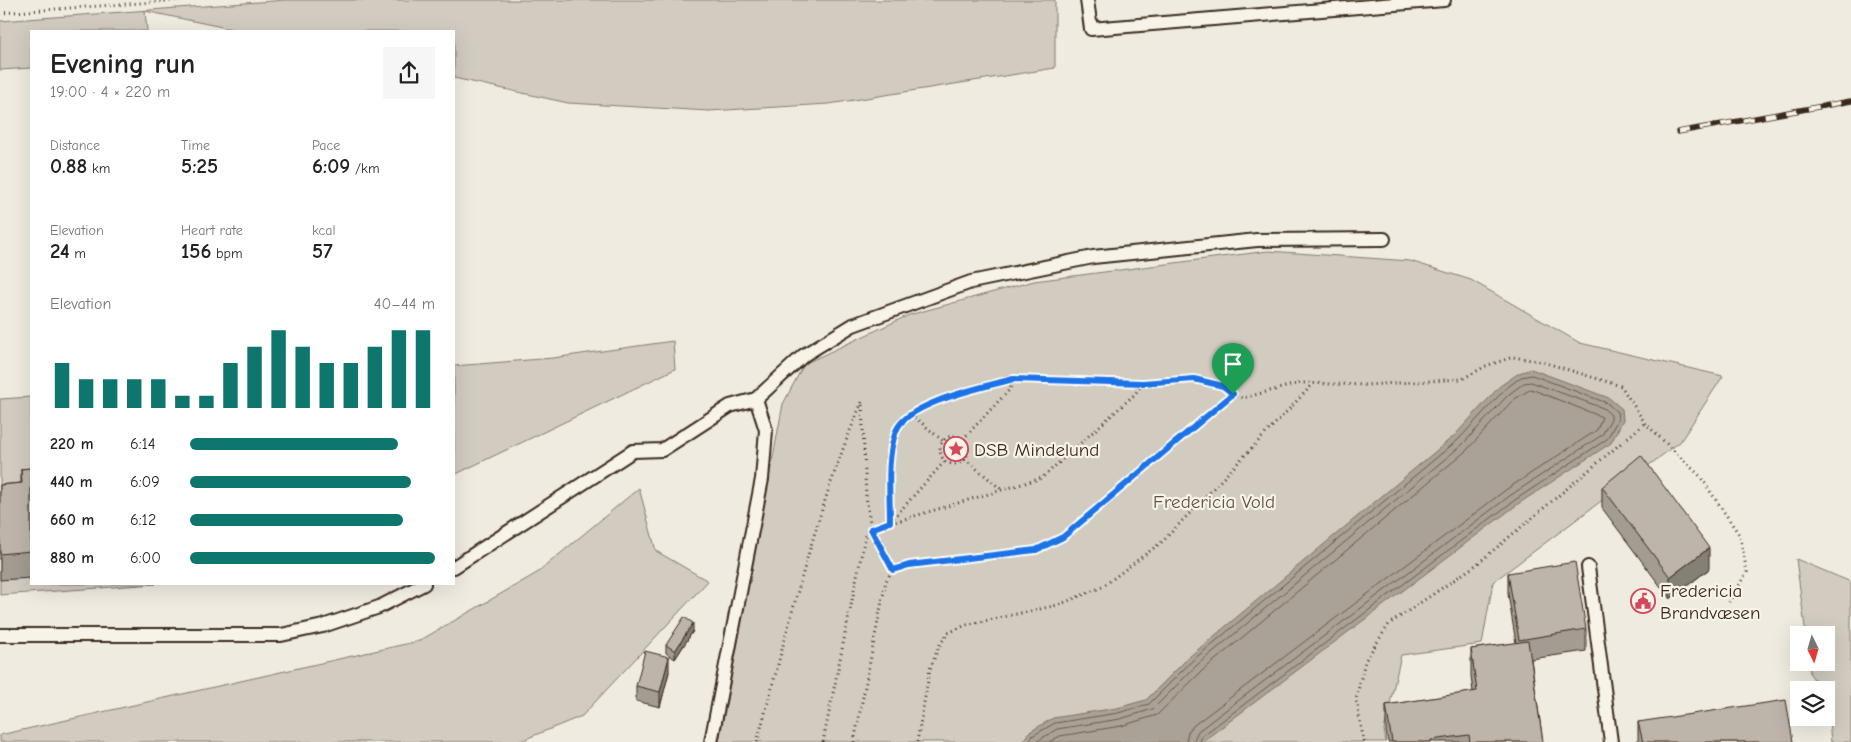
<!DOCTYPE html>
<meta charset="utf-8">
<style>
:root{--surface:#fff;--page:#f6f6f6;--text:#222;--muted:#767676;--accent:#0f766e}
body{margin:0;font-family:"Comic Neue",sans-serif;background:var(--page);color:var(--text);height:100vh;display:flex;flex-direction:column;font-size:19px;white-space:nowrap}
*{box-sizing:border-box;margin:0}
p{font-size:16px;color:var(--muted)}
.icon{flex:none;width:28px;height:28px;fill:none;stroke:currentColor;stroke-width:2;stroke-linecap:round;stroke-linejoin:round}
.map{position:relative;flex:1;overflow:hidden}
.details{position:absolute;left:30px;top:30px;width:425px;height:555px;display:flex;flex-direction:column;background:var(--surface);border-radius:0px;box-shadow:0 5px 20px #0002}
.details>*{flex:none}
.needle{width:32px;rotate:175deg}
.controls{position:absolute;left:1790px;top:626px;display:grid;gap:10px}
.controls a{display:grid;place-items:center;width:45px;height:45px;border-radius:0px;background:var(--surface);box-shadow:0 5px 20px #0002;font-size:25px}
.pin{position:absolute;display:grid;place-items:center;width:42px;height:42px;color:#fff;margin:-51px -21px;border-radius:50% 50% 50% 0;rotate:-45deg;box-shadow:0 0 5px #0007}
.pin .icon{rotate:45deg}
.round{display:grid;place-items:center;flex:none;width:52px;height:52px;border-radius:0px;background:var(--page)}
.overview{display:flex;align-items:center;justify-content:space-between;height:85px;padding:0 20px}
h1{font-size:28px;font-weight:700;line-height:38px}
.figures{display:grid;grid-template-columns:repeat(3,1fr);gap:8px;height:85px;padding:5px 20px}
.figures div{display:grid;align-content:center}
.figures b{font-size:21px;font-weight:700}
.figures small{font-size:14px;font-weight:400}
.figures p{font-size:14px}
.chart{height:140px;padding:10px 20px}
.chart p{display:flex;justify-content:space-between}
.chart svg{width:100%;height:90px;margin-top:5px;stroke:var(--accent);stroke-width:6}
ul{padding:0 20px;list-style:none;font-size:16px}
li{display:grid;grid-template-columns:80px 60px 1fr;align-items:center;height:38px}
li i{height:12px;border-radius:6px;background:var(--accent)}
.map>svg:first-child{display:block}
.green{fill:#d1cbc0;stroke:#867a6f}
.water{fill:#aaa296;stroke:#7e7266}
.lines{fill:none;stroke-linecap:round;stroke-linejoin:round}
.shore{stroke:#675a4e;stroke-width:1}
.service-casing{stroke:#3b2a1e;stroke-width:16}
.path{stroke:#3b2a1e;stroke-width:3;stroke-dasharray:1 4;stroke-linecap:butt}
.service{stroke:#f7f3e8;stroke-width:12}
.rail-casing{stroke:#3b2a1e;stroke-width:5.5}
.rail{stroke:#f7f3e8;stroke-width:4;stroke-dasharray:11;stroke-linecap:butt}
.wall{fill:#a39c92;stroke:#3b2a1e}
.shaded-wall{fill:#847f77;stroke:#3b2a1e}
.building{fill:#bdb5aa;stroke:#3b2a1e}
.route-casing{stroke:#fff;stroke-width:10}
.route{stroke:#1a73e8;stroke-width:6}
.labels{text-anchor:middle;stroke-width:4.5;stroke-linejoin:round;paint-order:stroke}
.poi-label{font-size:19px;fill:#3b2a1e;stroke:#f7f3e8;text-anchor:start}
.park-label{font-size:19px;fill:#605246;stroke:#f7f3e8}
</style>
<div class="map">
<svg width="1851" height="742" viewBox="0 0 1851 742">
<rect width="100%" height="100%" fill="#efebe0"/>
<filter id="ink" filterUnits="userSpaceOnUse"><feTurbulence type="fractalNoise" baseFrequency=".02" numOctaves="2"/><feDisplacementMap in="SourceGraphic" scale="10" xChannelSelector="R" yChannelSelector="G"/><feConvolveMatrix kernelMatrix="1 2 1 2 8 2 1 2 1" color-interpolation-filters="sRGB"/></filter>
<g filter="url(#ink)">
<!-- green -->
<g class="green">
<polygon points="286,0 1055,0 1055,68 829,104 709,111 568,103 454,78 454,31 241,31 145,11 147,31 31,31 31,68 0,70 0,21"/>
<polygon points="1268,251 1410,261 1471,280 1580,343 1723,376 1680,442 1493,582 1482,644 1401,655 1384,730 1386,742 719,742 783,404 804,364 909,315 1034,281"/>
<polygon points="673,341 675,369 454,475 454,366 553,358"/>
<polygon points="31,397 31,584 156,584 0,595 0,399"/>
<polygon points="639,488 656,551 708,581 582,716 518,742 0,742 0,735 419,641 537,573"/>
<polygon points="1796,559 1851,582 1851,742 1831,742 1826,690 1822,690 1810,674 1809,663 1826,662 1826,635 1806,635"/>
</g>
<!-- water -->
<polygon class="water" points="1531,369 1609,398 1622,409 1623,420 1611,443 1518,504 1202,742 1023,742 1028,733 1053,718 1117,708 1146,700 1189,657 1455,435 1500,386 1519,373"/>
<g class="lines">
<!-- shore -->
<g class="shore">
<polyline points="1029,742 1032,736 1055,723 1118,713 1149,704 1193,660 1459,439 1504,390 1521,377 1532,375 1607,403 1617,412 1618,419 1607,439 1515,500 1202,736 1200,742"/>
<polyline points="1036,742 1057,729 1120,719 1153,709 1197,665 1463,444 1508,395 1524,383 1531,382 1603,408 1611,415 1611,419 1602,435 1511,495 1198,731 1193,742"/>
<polyline points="1049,742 1060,736 1121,726 1157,715 1202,671 1467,450 1513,400 1531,389 1602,417 1597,430 1507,489 1194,725 1188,732 1186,742"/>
</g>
<defs>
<g id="service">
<polyline points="1087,0 1091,29 1444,0"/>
<polyline points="454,567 633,451 662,450 730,406 756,399 804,355 853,325 971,282 1093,257 1257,240 1384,239"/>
<polyline points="1588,567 1611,742"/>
<polyline points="0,635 281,635 323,626 379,607 424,584"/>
<polyline points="711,742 762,479 766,430 756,399"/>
</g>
</defs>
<!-- service casing -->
<use href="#service" class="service-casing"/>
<!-- path -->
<g class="path">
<polyline points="0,13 183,0"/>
<polyline points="862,405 866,496 871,529 893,569"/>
<polyline points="911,414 943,441"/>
<circle cx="954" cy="450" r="14"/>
<polyline points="963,439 1010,389 1013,379"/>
<polyline points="965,459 1001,489"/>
<polyline points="890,522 891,451 897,429 911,414 934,403 1013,379 1143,383 1194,379 1223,386 1237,397 1243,398 1301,383 1366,385 1462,379 1486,366 1513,357 1543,362 1621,386 1645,423 1700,476 1740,536 1747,572 1729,602"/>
<polyline points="890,522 945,461"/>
<path d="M757 742C789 628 815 510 862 402"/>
<polyline points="823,742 865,537 871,529 1042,478 1135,394 1143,383"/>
<polyline points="854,742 886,581 893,569 909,565 1036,550 1063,537 1233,394"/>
<polyline points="917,742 930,669 939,646 948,633 966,625 1058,605 1102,587 1163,541 1313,384"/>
<polyline points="1364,742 1356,699 1365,661 1389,624 1476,565 1645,423"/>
</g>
<!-- service -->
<use href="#service" class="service"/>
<defs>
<polyline id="rail" points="1678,132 1851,101"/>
</defs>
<!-- rail casing -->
<use href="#rail" class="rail-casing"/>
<!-- rail -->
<use href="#rail" class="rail"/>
</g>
<!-- wall -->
<g class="wall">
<polygon points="31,468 31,578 0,580 0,485 21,483 21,469"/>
<polygon points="1602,487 1709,569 1670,599 1602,508"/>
<polygon points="1508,573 1586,629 1586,651 1531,659 1543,742 1388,742 1386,732 1386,705 1473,692 1471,676 1471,649 1516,643 1508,594"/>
<polygon points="693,631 675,659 666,653 666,645"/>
<polygon points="669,672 660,707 636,701 636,686"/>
<polygon points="1638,722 1793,742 1638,742"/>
</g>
<!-- shaded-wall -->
<g class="shaded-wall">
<polygon points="1709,548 1709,569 1670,599 1670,577"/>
<polygon points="693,623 693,631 675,659 675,651"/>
<polygon points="669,657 669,672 660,707 660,692"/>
</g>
<!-- building -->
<g class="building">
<polygon points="1641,455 1709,548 1670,577 1602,487"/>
<polygon points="31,468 31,551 0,554 0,485 22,483 21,469"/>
<polygon points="1575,562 1586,629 1519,640 1508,573"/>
<polygon points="684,617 693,623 675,651 666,645"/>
<polygon points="1528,641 1543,742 1470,742 1469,735 1431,740 1431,742 1392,742 1386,705 1477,691 1471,649"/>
<polygon points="645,651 669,657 660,692 636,686"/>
<polygon points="1786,700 1793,742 1643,742 1638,722"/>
</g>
</g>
<g class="lines" filter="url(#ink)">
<defs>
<path id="route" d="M1013 379 1143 383 1194 379 1223 386 1233 394 1063 537 1036 550 909 565 893 570 871 529 890 522C890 493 886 459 896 431 907 402 985 387 1013 379Z"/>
</defs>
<!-- route casing -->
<use href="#route" class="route-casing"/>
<!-- route -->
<use href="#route" class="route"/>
</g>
<!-- icons -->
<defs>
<symbol id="sight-ring" viewBox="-11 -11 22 22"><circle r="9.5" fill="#f7f3e8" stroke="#d1495b" stroke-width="1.5"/><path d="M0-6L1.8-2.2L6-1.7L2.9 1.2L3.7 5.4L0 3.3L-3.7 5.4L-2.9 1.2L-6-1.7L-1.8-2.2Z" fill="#d1495b"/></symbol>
<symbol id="civic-ring" viewBox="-11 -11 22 22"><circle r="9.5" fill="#f7f3e8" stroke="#d1495b" stroke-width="1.5"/><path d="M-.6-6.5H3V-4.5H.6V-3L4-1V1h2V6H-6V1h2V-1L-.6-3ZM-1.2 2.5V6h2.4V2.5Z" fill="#d1495b"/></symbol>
</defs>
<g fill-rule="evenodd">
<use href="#sight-ring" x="942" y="435" width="28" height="28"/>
<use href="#civic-ring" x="1629" y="587" width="28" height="28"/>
</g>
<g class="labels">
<!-- poi labels -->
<g class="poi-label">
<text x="974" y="456">DSB Mindelund</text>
<text x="1660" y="597">Fredericia<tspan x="1660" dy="22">Brandvæsen</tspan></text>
</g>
<!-- park labels -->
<g class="park-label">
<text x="1214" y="508">Fredericia Vold</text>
</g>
</g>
</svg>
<div class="controls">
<a><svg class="needle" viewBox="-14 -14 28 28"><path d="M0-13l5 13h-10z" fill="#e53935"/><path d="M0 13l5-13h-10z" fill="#767676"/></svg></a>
<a><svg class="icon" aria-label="layers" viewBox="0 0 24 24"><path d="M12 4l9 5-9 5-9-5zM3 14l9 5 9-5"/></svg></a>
</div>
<div class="pin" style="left:1233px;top:394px;background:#1e9e55"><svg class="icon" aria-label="arrive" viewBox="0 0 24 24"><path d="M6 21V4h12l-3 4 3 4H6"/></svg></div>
<section class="details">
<div class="overview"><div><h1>Evening run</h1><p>19:00 · 4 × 220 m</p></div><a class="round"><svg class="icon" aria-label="share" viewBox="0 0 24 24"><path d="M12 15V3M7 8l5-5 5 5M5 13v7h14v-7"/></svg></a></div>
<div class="figures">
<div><p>Distance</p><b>0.88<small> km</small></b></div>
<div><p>Time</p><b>5:25</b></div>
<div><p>Pace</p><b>6:09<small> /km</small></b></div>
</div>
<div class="figures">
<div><p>Elevation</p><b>24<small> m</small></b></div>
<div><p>Heart rate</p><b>156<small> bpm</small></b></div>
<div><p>kcal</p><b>57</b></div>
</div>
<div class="chart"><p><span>Elevation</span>40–44 m</p>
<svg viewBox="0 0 160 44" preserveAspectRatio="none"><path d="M5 44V22M15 44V30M25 44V30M35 44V30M45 44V30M55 44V38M65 44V38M75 44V22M85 44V14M95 44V6M105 44V14M115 44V22M125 44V22M135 44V14M145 44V6M155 44V6"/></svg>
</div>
<ul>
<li><b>220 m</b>6:14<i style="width:85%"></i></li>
<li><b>440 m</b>6:09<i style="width:90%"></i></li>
<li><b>660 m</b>6:12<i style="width:87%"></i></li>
<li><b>880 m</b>6:00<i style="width:100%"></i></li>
</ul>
</section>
</div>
